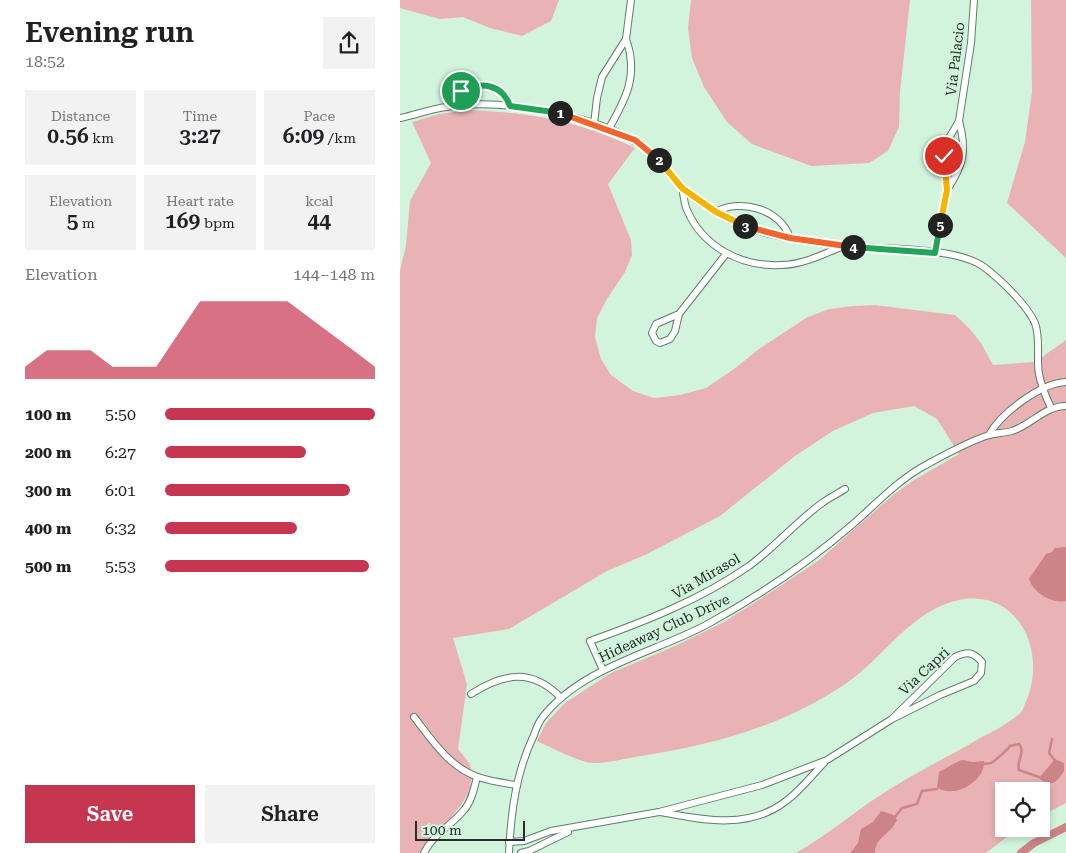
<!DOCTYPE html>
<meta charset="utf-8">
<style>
:root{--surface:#fff;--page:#f2f2f2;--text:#202124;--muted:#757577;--accent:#c73650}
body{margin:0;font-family:"Roboto Serif",serif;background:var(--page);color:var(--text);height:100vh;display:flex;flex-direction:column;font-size:19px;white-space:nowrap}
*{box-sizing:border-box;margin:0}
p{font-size:16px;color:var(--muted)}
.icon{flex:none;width:28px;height:28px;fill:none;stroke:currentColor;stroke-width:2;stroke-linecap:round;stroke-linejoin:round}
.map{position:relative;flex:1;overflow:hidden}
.details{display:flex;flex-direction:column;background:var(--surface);width:400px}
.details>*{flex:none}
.tools{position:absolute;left:595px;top:782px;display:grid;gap:10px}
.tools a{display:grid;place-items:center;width:55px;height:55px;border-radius:0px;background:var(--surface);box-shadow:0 2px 8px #0003;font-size:25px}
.scale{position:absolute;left:15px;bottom:12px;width:110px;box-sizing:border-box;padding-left:5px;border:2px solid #233027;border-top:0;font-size:14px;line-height:18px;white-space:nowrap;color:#233027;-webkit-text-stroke:4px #d2f4dd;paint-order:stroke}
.pin{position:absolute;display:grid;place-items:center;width:42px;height:42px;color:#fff;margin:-21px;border:2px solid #fff;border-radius:50%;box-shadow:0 1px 5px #0007}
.km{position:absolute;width:25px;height:25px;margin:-12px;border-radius:50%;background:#222;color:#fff;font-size:14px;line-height:25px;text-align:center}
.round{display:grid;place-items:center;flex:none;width:52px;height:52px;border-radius:0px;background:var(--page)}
.headline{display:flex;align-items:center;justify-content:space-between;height:85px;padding:0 25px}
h1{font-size:28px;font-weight:600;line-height:38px}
.metrics{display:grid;grid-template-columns:repeat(3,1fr);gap:8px;height:85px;padding:5px 25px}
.metrics div{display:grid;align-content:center;border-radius:0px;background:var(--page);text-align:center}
.metrics b{font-size:21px;font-weight:600}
.metrics small{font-size:14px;font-weight:400}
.metrics p{font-size:14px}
.chart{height:140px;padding:10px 25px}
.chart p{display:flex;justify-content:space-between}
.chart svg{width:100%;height:90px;margin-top:5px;fill:var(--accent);opacity:.7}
.primary-button{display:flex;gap:10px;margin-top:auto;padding:10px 25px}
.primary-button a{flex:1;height:58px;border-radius:0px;background:var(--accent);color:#fff;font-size:20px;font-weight:600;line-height:58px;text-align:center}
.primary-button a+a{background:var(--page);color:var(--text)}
ul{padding:0 25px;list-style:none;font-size:16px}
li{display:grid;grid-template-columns:80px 60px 1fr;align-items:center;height:38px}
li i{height:12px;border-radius:6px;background:var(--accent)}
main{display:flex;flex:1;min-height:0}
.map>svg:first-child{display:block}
.green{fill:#e9b3b6}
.water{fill:#cd8489}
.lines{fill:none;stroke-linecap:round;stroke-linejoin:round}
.stream{stroke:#cd8489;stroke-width:2.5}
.canal{stroke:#cd8489;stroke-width:8}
.minor-casing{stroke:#5f7d69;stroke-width:8}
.minor{stroke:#fff;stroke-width:6}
.split-1-casing{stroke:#fff;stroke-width:10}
.split-2-casing{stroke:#fff;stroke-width:10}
.split-3-casing{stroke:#fff;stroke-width:10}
.split-4-casing{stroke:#fff;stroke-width:10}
.split-5-casing{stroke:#fff;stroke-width:10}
.split-6-casing{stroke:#fff;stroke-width:10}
.split-1{stroke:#22a559;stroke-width:6}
.split-2{stroke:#f0652b;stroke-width:6}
.split-3{stroke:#f5b400;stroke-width:6}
.split-4{stroke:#f0652b;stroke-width:6}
.split-5{stroke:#22a559;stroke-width:6}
.split-6{stroke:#f5b400;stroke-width:6}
.labels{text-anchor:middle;stroke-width:4.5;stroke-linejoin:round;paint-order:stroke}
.street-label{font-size:14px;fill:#233027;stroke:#d2f4dd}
</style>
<main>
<section class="details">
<div class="headline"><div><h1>Evening run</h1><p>18:52</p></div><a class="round"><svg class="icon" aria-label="share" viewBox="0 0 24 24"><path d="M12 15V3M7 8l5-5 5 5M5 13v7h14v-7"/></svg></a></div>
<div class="metrics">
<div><p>Distance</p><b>0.56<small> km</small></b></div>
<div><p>Time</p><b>3:27</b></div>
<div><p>Pace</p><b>6:09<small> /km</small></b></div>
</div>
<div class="metrics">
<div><p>Elevation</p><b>5<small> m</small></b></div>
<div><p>Heart rate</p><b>169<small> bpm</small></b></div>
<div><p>kcal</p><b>44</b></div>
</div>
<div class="chart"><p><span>Elevation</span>144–148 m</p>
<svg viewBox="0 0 160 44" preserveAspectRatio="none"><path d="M0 44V38L10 30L20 30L30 30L40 38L50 38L60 38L70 22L80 6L90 6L100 6L110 6L120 6L130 14L140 22L150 30L160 38V44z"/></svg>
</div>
<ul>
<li><b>100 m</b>5:50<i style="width:100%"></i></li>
<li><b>200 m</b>6:27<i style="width:67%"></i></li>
<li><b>300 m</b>6:01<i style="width:88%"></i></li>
<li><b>400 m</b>6:32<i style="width:63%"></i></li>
<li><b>500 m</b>5:53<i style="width:97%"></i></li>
</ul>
<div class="primary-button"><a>Save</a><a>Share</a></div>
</section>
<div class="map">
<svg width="666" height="853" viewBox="0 0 666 853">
<rect width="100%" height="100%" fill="#d2f4dd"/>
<!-- green -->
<g class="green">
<polygon points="0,0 159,0 151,21 122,36 90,28 63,17 40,19 0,8"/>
<polygon points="291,0 510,0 500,92 499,127 488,151 469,163 411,166 352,144 327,122 304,87 292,58 288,28"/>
<polygon points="631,0 666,0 666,258 607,203 625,142 632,92"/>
<path d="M70 110C132 113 178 120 235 148L208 184 231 240 232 255 225 272 207 299 197 318 195 337 201 359 211 375 233 391 254 398 280 395 306 388 334 369 359 349 406 318 429 309 453 306 475 305 555 315 569 328 581 343 593 365 635 362 666 340V803L641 816V791H604V829H617L586 853H396C426 836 453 813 482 794 513 774 548 757 580 738 591 733 615 720 622 711 624 708 625 702 627 699 647 650 617 588 559 600 511 610 483 659 444 685 382 726 314 745 241 756 225 758 207 764 192 763 179 762 150 747 137 741L146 723 165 703 211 673 275 646 324 622 368 594 418 561 493 495 514 480 559 454 537 419 514 406 473 413 433 431 395 456 320 516 245 555 207 571 109 629 53 638 67 684 58 749C62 754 70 762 71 768 78 802 36 828 19 853H0V270L6 246 10 201 31 163 12 122 39 114Z"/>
</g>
<!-- water -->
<g class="water">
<path d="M666 547V601C651 604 633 592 629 579L646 554 652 552 655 548Z"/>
<path d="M655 759 664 763V771C657 783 650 788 639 778Z"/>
<path d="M563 760 572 762 584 761C586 781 553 800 537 787L539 772 559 761Z"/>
<path d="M481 811 494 815 497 820C492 833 475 837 475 853H450L458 843 461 829 473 822Z"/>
</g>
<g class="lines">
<!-- stream -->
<g class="stream">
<polyline points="652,739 649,753 656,762"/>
<path d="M583 764C586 763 589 764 591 763 595 761 608 749 610 746L619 744C626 752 616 761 619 770L639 777"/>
<polyline points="495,817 502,808 517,804 522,791 537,789"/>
</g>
<!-- canal -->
<polyline class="canal" points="621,853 634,843 666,827"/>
<defs>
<g id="minor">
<path d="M53 106C56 83 92 79 105 95 108 98 109 103 110 106"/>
<path d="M0 118C15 115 31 109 46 107 106 97 208 116 254 155 265 165 272 179 283 188 305 208 334 224 362 232 389 239 417 243 444 246 482 250 555 246 584 267 600 279 627 305 635 323 641 340 636 358 639 374 641 386 646 397 651 408"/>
<polyline points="194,124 197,98 202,77 226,39 231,0"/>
<path d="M208 130C226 99 239 75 226 39"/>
<path d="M282 188C284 195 284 204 287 210 303 247 341 267 381 265 402 265 424 254 443 246"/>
<path d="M547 190C564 164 567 151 559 121"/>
<path d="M316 212C340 198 381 209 390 238"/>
<polyline points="535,253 547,190 544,172 544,156 549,138 559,121 571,43 574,0"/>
<polyline points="279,314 256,324 252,333 256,341 260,343 270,339 275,331 279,314 326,254"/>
<path d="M589 435C601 413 641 383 666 382"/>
<path d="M203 670 190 641C246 621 300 600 349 566 375 547 396 522 422 503 429 498 437 494 445 489"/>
<path d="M71 694C104 673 132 668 161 698"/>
<path d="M14 717C32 740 49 767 78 777 90 781 103 783 116 785"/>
<path d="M260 812C303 820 349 830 386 801 400 791 412 775 424 763"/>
<path d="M109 842 124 841 151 831 259 812 362 785 427 760 492 719 540 695 574 681 581 673 582 662C573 652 568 651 555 657L492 719"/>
<path d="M24 853C33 834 51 826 64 810 72 801 74 788 77 777"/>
<path d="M109 853C111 812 116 772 134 735 136 729 138 723 142 718 180 668 253 653 306 625 359 596 408 563 453 524 476 504 497 481 524 466 544 455 567 442 589 435 596 433 605 433 612 431 631 425 645 406 666 406"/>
<polyline points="121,853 129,851 168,832"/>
</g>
</defs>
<!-- minor casing -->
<use href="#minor" class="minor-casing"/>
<!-- minor -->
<use href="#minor" class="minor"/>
</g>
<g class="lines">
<defs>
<path id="split-1" d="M61 91C81 81 102 84 110 106L160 113"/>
<polyline id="split-2" points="160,113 235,140 259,160"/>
<polyline id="split-3" points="259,160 282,188 316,212 345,226"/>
<polyline id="split-4" points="345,226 390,238 453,247"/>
<polyline id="split-5" points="453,247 535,253 540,225"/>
<polyline id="split-6" points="540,225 547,190 544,156"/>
</defs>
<!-- split-1 casing -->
<use href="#split-1" class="split-1-casing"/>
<!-- split-2 casing -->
<use href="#split-2" class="split-2-casing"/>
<!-- split-3 casing -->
<use href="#split-3" class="split-3-casing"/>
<!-- split-4 casing -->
<use href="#split-4" class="split-4-casing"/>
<!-- split-5 casing -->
<use href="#split-5" class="split-5-casing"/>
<!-- split-6 casing -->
<use href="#split-6" class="split-6-casing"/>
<!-- split-1 -->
<use href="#split-1" class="split-1"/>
<!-- split-2 -->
<use href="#split-2" class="split-2"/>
<!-- split-3 -->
<use href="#split-3" class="split-3"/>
<!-- split-4 -->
<use href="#split-4" class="split-4"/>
<!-- split-5 -->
<use href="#split-5" class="split-5"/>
<!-- split-6 -->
<use href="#split-6" class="split-6"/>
</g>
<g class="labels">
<!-- street labels -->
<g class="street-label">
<text transform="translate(555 59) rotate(-83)" y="5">Via Palacio</text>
<text transform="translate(306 576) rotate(-30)" y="5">Via Mirasol</text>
<text transform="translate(264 628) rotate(-25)" y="5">Hideaway Club Drive</text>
<text transform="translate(524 671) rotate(-43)" y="5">Via Capri</text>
</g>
</g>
</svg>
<div class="tools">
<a><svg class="icon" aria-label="locate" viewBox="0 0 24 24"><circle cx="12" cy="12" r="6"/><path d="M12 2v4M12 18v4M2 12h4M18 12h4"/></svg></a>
</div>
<div class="scale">100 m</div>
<div class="pin" style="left:61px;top:91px;background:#1e9e55"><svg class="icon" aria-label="arrive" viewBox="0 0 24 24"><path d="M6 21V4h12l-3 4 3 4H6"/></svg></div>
<div class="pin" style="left:544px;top:156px;background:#d93025"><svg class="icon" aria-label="check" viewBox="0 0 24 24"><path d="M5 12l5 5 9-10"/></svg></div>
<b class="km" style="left:160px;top:113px">1</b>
<b class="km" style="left:259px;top:160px">2</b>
<b class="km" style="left:345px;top:226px">3</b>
<b class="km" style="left:453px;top:247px">4</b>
<b class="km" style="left:540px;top:225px">5</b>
</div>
</main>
